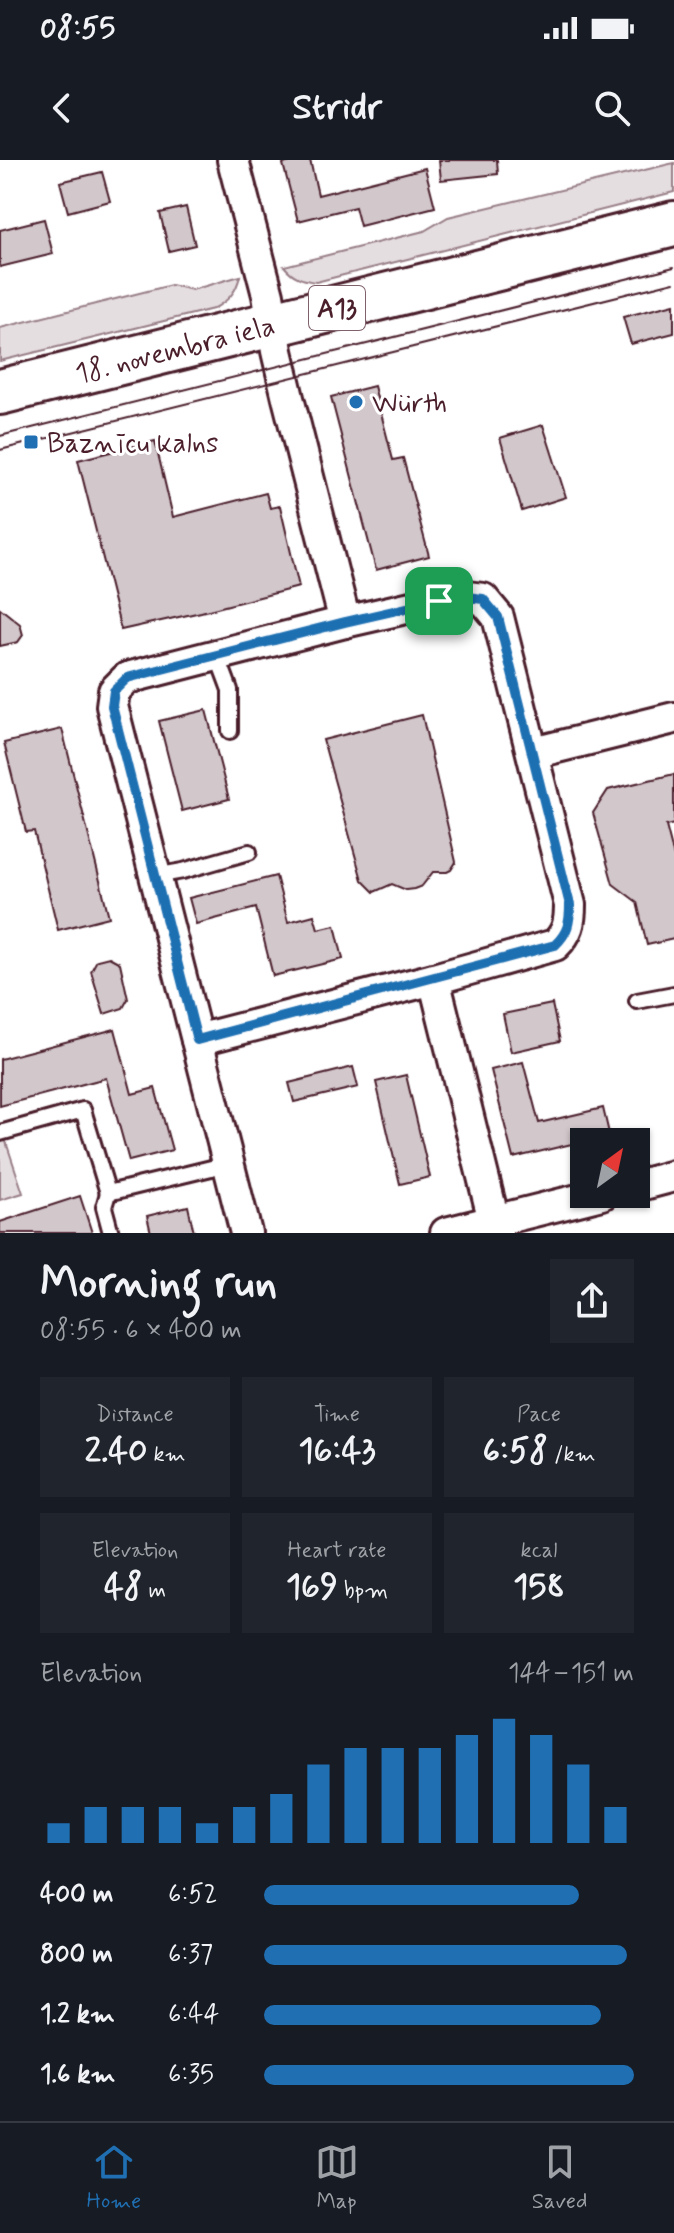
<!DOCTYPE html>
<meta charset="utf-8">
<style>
:root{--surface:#171b24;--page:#20242c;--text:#f1f3f6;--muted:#9ea1a6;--line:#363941;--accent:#1f6fb2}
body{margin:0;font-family:Mynerve,sans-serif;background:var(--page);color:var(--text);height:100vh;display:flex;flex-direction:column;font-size:30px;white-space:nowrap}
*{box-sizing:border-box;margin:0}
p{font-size:26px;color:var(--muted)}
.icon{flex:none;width:44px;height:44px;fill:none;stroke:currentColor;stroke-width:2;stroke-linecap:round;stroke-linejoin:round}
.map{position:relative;height:1073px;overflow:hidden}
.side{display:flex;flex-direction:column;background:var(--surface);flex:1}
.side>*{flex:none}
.needle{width:52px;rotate:33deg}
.controls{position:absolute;left:570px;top:968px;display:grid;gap:16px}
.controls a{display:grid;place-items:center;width:80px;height:80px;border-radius:0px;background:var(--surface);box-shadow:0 2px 6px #0004;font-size:40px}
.pin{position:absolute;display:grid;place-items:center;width:68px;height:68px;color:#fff;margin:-34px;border-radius:16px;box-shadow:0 4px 12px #0006}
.round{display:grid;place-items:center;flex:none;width:84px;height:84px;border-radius:0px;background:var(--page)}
.headline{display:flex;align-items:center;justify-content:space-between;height:136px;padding:0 40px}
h1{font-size:44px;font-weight:700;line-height:60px}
.figures{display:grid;grid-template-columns:repeat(3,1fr);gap:12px;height:136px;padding:8px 40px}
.figures div{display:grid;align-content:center;border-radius:0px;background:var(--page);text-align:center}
.figures b{font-size:34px;font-weight:700}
.figures small{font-size:22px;font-weight:400}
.figures p{font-size:22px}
.chart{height:224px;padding:16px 40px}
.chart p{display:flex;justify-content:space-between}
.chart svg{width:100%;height:144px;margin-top:8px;stroke:var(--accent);stroke-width:6}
ul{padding:0 40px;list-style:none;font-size:26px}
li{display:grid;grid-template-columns:128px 96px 1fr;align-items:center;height:60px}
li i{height:20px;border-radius:10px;background:var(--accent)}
.status{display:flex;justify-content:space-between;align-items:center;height:56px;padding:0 40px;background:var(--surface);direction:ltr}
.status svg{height:22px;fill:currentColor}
header{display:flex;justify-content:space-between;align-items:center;height:104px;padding:0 40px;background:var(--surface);font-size:36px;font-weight:700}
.dock{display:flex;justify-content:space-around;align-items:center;height:112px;border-top:2px solid var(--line);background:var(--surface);font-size:22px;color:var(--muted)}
.dock a{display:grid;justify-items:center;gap:4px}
.dock .on{color:var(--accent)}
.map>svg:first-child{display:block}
.green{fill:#e5dee0;stroke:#987e86;stroke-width:2}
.building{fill:#d2c7cb;stroke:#4a1f2b;stroke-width:2}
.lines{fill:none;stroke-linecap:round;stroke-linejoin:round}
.lane-casing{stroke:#4a1f2b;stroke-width:20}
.street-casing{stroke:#4a1f2b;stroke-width:36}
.primary-casing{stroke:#4a1f2b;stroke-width:50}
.lane{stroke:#fff;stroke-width:14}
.street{stroke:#fff;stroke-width:30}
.primary{stroke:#fff;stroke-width:44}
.tram{stroke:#4a1f2b;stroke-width:2}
.route-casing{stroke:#fff;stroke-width:16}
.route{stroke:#1f6fb2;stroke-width:10}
.poi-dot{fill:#1f6fb2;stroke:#fff;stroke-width:3}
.labels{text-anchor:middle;stroke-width:6;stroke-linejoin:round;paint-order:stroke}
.shield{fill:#fff;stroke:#80626b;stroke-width:2}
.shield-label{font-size:26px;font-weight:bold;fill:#4a1f2b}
.street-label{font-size:28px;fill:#4a1f2b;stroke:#fff}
.poi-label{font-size:28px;fill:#4a1f2b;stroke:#fff;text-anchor:start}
</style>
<div class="status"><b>08:55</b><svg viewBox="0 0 49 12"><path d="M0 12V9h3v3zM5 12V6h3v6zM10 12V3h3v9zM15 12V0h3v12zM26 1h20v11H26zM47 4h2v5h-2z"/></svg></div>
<header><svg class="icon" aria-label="back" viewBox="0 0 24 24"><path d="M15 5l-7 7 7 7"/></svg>Stridr<svg class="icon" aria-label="search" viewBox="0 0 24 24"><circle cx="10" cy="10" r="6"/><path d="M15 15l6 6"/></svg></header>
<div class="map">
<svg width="674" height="1073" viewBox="0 0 674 1073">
<rect width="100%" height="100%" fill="#fff"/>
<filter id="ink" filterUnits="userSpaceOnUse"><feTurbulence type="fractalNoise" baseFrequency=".0125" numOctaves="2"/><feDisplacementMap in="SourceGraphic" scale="16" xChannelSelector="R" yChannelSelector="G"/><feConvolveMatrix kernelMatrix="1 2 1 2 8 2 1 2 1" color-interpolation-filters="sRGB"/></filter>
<g filter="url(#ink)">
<!-- green -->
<g class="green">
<path d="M674 3V32L316 122C302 120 293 117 284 106L424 71 448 57Z"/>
<path d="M240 116C236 133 228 141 213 149L0 201V168L171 125 192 130Z"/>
<polygon points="5,979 23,1033 0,1040 0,981"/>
</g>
<!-- building -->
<g class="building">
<polygon points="298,0 310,0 318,35 425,8 435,47 360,66 355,47 298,61 283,4"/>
<polygon points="439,0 497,0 498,14 441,20"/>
<polygon points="102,12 110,41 68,52 60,22"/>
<polygon points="186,47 195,85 169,91 160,53"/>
<polygon points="44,59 53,94 0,107 0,70"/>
<polygon points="674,144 674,173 631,184 623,157"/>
<polygon points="374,226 393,300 403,298 429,396 376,410 331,237"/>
<polygon points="543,265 566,337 522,351 500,278"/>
<polygon points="155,281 173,357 266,333 270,348 280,346 299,427 201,452 121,470 78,300"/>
<polygon points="0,448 20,464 23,475 18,482 0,486"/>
<polygon points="206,550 229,639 182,651 159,561"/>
<polygon points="422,555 456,702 451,710 447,712 433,712 422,726 414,729 406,730 392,724 374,732 362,720 323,580"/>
<polygon points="62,569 109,757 58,770 34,671 26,672 4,583"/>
<polygon points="674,614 674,664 666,666 674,697 674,779 647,785 637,742 613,724 593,653 608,630"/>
<polygon points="276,716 288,762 314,755 318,769 335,765 343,799 273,816 256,748 196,764 189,738"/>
<polygon points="109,797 120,803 128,839 123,848 104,854 91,811 97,800"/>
<polygon points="552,844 560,881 511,892 503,854"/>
<polygon points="115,869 132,934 155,928 172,990 129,1001 106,918 0,946 0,899"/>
<polygon points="523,902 539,963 603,948 611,982 580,982 513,998 491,910"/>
<polygon points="353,907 358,927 294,942 289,923"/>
<polygon points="406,915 430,1017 400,1024 376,922"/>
<polygon points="80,1036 92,1073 0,1073 0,1062"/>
<polygon points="188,1046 194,1073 151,1073 147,1056"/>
</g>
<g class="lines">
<defs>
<g id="lane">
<polyline points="217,495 230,530 230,571"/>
<polyline points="155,716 183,711 249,692"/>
<polyline points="637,841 674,834"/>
<polyline points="0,973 83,950 108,1033 228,1004"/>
<polyline points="108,1033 104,1047 111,1073"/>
</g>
<g id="street">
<polyline points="233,0 268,135 277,191 288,238 345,462"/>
<polyline points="533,593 674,558"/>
<polyline points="197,880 434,819"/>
<polyline points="636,1026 674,1016"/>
<path d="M246 1073 112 546 114 531 127 518 345 462 459 436 483 439 498 457 570 745C570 762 568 773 555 785L434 819 497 1073"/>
<polyline points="446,1073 602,1034"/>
</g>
<g id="primary">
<path id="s1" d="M0 232 674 64"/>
</g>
</defs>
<!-- lane casing -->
<use href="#lane" class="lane-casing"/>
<!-- street casing -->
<use href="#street" class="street-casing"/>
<!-- primary casing -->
<use href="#primary" class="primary-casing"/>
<!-- lane -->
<use href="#lane" class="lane"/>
<!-- street -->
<use href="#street" class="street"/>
<!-- primary -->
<use href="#primary" class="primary"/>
<!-- tram -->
<g class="tram">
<polyline points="0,276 674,107"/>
<polyline points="0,290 674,122"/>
</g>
</g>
</g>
<g class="lines" filter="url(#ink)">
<defs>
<path id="route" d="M459 436 483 439 498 457 570 745C570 762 568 773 555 785L197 880 112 546 114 531 127 518 345 462Z"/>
</defs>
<!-- route casing -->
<use href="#route" class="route-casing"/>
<!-- route -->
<use href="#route" class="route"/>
</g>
<!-- markers -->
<g class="poi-dot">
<circle cx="356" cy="242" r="8"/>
<rect x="23" y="274" width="16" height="16" rx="4"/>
</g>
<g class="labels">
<!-- shield labels -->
<rect class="shield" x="309" y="126" width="56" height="44" rx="6"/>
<g class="shield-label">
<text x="337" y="157">A13</text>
</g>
<!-- street labels -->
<g class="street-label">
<text dy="10" stroke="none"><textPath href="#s1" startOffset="180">18. novembra iela</textPath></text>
</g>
<!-- poi labels -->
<g class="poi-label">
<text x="372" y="252">Würth</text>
<text x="47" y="292">Baznīcu kalns</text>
</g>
</g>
</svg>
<div class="controls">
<a><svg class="needle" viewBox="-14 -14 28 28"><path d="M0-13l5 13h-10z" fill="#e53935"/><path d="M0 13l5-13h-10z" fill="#9ea1a6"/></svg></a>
</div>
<div class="pin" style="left:439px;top:441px;background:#1e9e55"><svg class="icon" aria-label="arrive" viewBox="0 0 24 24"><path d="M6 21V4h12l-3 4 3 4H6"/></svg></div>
</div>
<section class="side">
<div class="headline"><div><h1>Morning run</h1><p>08:55 · 6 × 400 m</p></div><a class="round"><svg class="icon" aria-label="share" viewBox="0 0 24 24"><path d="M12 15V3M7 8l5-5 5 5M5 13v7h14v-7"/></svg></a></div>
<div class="figures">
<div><p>Distance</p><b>2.40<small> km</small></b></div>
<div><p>Time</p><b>16:43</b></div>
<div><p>Pace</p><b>6:58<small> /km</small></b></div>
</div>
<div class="figures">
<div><p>Elevation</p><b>48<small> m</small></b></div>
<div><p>Heart rate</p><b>169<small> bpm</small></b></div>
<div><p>kcal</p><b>158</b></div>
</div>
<div class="chart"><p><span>Elevation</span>144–151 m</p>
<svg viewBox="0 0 160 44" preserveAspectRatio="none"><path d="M5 44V38M15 44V33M25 44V33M35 44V33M45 44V38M55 44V33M65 44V29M75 44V20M85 44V15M95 44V15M105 44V15M115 44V11M125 44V6M135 44V11M145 44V20M155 44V33"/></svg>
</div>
<ul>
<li><b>400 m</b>6:52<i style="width:85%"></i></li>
<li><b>800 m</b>6:37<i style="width:98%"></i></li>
<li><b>1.2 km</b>6:44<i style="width:91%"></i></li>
<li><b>1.6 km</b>6:35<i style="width:100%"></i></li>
</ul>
</section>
<nav class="dock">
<a class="on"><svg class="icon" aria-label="home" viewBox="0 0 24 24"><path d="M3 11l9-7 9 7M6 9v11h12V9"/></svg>Home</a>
<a><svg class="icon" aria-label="map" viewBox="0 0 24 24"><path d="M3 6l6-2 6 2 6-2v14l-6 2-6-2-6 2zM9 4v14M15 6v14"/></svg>Map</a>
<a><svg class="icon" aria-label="saved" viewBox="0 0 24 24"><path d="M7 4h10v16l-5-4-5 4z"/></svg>Saved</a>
</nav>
